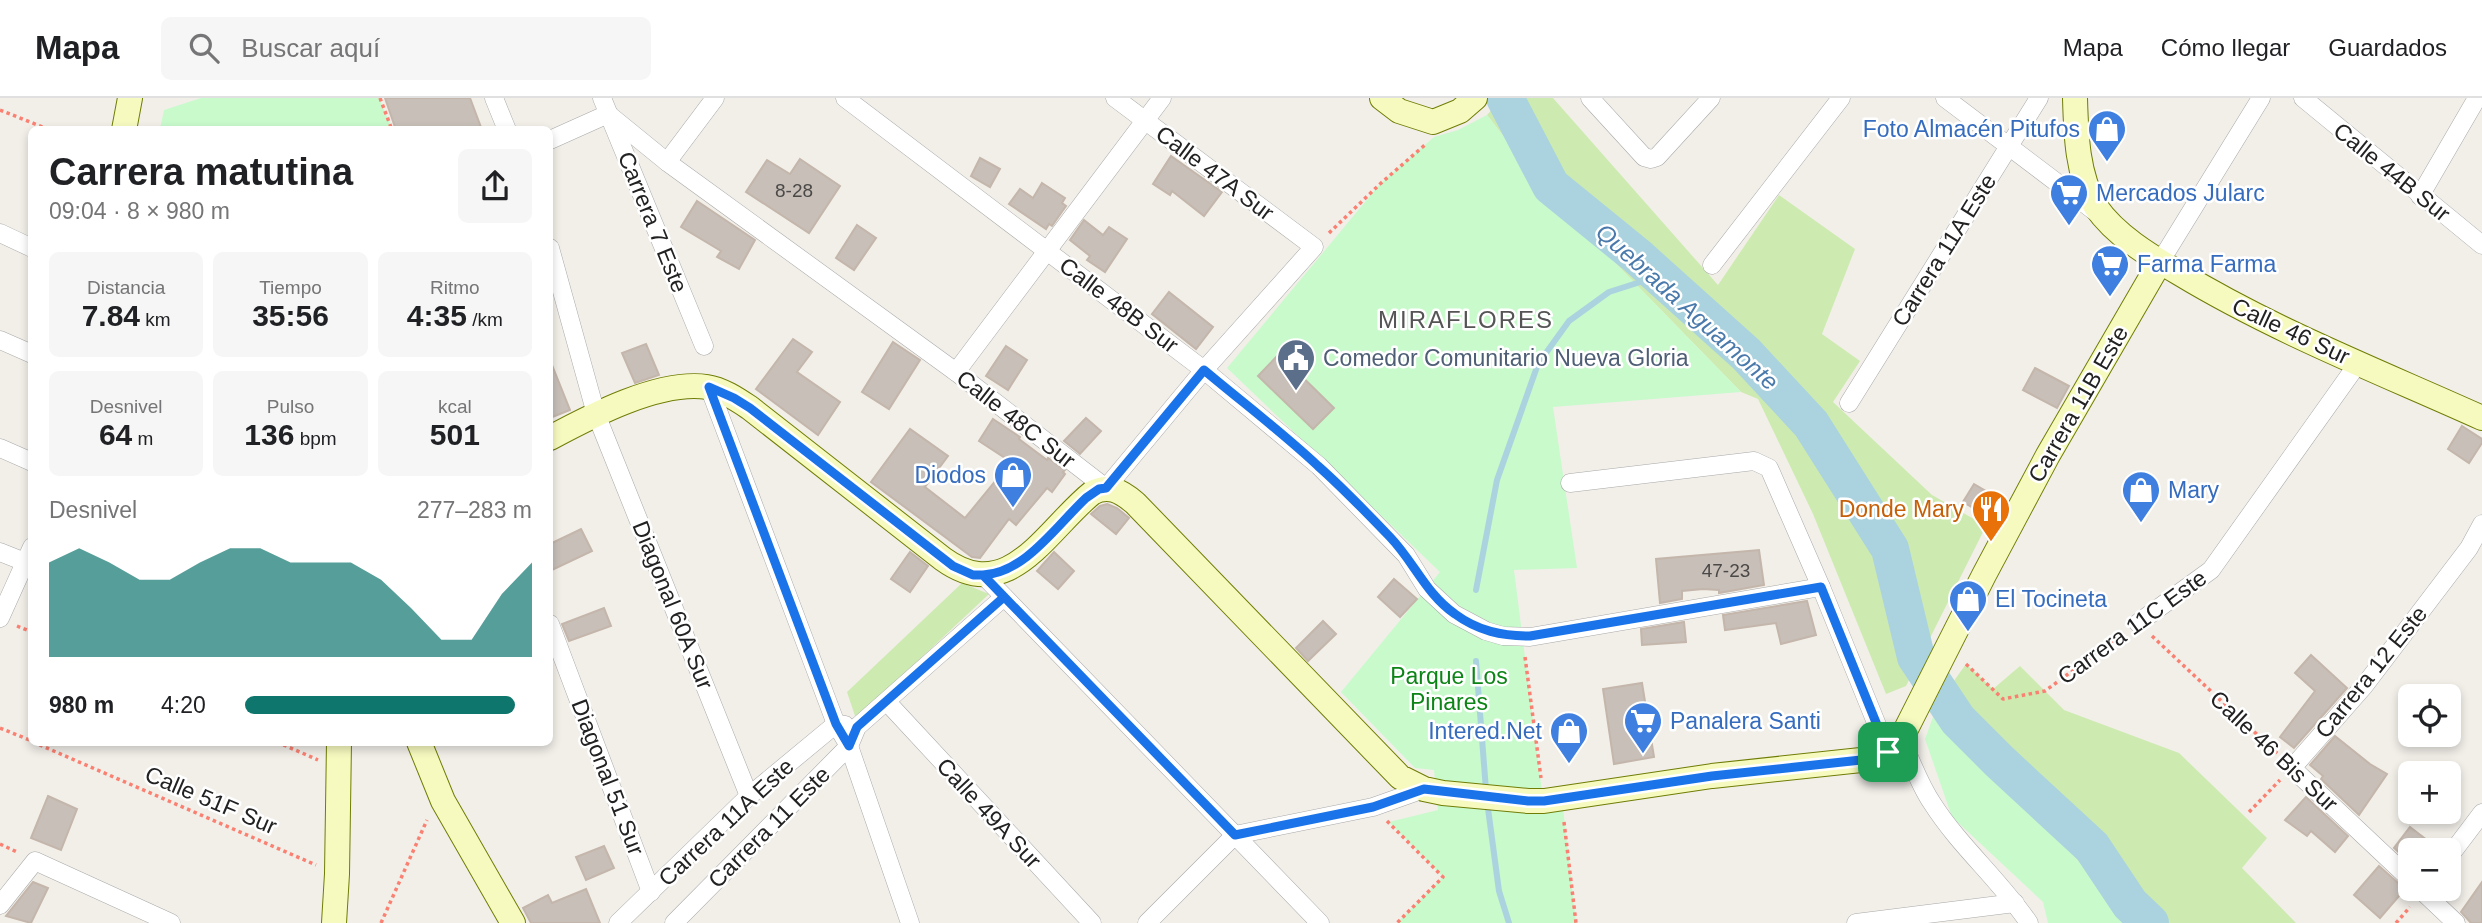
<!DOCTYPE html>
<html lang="es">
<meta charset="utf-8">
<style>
:root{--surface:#fff;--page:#f6f6f6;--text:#202124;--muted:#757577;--line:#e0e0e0;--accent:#0f766e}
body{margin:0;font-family:Arial,sans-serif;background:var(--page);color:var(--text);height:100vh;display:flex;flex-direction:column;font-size:26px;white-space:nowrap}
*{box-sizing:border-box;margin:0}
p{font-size:23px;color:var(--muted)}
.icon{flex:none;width:38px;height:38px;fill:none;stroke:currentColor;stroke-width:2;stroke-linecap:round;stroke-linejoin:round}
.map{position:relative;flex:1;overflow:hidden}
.sheet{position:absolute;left:28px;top:28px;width:525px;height:620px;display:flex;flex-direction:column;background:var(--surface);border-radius:10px;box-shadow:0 4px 10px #0003}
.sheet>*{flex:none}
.tools{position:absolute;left:2398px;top:586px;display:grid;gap:14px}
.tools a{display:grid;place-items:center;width:63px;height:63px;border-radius:10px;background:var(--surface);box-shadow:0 4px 10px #0003;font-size:35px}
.pin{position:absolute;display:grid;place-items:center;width:60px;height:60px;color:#fff;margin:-30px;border-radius:14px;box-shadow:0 4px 10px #0006}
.round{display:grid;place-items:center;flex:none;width:74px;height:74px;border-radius:10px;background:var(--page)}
.summary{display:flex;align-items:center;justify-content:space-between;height:119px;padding:0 21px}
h1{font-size:38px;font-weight:700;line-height:52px}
.stats{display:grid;grid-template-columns:repeat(3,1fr);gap:10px;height:119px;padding:7px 21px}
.stats div{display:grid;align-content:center;border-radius:10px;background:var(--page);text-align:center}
.stats b{font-size:30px;font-weight:700}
.stats small{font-size:19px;font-weight:400}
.stats p{font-size:19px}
.chart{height:196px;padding:14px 21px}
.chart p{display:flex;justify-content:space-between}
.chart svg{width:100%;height:126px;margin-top:7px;fill:var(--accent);opacity:.7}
ul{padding:0 21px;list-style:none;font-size:23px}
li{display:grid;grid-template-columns:112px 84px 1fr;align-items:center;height:52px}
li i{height:18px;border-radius:9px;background:var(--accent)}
header{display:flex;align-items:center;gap:42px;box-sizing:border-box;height:98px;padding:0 35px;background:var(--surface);border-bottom:2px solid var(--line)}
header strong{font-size:33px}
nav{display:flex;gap:38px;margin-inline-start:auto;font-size:24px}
.search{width:490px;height:63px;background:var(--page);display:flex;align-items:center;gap:18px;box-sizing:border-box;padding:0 24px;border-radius:10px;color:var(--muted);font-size:26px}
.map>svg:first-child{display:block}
.grass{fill:#cdebb0}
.park{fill:#c8facc}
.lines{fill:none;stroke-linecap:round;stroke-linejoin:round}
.stream{stroke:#aad3df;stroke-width:6}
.river{stroke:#aad3df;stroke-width:38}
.building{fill:#c7bfb8;stroke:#c4b6ab;stroke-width:2}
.street-casing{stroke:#a9a9a9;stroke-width:19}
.secondary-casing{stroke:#707d05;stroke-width:26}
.path{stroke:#fa8072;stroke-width:3.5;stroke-dasharray:3.5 3.5;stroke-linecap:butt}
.street{stroke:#fff;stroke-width:18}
.secondary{stroke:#f7fabf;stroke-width:24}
.route-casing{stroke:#fff;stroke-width:14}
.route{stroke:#1a73e8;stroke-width:9}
.labels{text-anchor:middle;stroke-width:5;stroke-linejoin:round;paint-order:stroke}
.number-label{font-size:19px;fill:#4b4948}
.shop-label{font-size:23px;fill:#366cbe;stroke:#fff;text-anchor:start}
.street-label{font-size:23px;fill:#222;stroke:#fff}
.service-label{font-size:23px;fill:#4e5e75;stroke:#fff;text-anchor:start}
.food-label{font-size:23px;fill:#c56008;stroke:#fff;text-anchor:end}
.park-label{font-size:23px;fill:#0c8416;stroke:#fff}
.water-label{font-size:24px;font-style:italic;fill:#4a7aab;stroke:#fff}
.neighbourhood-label{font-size:24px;letter-spacing:2px;fill:#555;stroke:#fff}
</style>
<header>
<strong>Mapa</strong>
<div class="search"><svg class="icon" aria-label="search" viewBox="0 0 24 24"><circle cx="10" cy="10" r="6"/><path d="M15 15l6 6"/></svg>Buscar aquí</div>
<nav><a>Mapa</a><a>Cómo llegar</a><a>Guardados</a></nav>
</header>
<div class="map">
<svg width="2482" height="825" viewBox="0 0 2482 825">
<rect width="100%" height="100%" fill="#f2efe9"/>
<!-- grass -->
<g class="grass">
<polygon points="1502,0 1553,0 1718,187 1779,97 1855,151 1822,236 1860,263 1833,304 1932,397 1986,428 1906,588 1886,596 1813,416 1758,301 1741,294 1548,96 1487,17"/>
<polygon points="962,485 989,496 856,621 847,594"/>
<polygon points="1966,566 1993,591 2020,568 2064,612 2179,655 2267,740 2242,770 2296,825 2133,825 1938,605"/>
</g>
<!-- park -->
<g class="park">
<polygon points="201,0 379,0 392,31 160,31 164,12"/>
<polygon points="1487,17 1548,96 1741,294 1553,309 1577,470 1514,472 1543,702 1562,701 1576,825 1397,825 1443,779 1389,724 1438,712 1434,672 1415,670 1341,594 1440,474 1227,270 1380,86 1434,39 1458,32"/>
<polygon points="1938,605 2133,825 2048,825 2043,804 1952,719 1925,641"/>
</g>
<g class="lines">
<!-- stream -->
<g class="stream">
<polyline points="1476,492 1497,382 1538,266 1569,223 1609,194 1659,178"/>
<polyline points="1476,563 1486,692"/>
<polyline points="1487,703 1499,793 1509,825"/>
</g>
<!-- river -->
<polyline class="river" points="1505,0 1551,88 1637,158 1746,256 1811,326 1890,451 1916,559 1958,622 1999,663 2092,749 2130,806 2150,825"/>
</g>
<!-- building -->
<g class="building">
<polygon points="385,0 470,0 482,32 396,32"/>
<polygon points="1171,58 1222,94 1204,118 1172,93 1170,97 1153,86"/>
<polygon points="980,60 1000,71 990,89 971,78"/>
<polygon points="800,61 840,88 809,135 746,94 767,62 790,76"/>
<polygon points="1042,85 1065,100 1062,105 1066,108 1052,128 1049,126 1046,131 1009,106 1020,91 1033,100"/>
<polygon points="697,103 755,142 739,171 717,159 721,153 681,129"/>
<polygon points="1084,122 1103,137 1109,129 1127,141 1105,174 1087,162 1090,158 1070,142"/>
<polygon points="857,127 876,140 854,172 836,160"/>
<polygon points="1169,194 1213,229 1196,251 1152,216"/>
<polygon points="793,241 812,254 797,274 840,304 818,337 756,291"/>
<polygon points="893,244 920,262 889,311 862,294"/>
<polygon points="646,246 659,277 635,285 622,255"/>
<polygon points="1006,248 1027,262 1008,292 986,278"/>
<polygon points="1279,256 1334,310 1313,331 1258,278"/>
<polygon points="550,262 570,312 550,320"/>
<polygon points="2035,270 2069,288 2057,310 2023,292"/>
<polygon points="1086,320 1101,333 1080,356 1064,343"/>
<polygon points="993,321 1020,339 1019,341 1047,362 1048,360 1065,372 1063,374 1065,376 1052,394 1047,390 1016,427 1009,421 980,460 972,459 871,384 910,331 948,358 925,389 965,420 1011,364 979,343"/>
<polygon points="2462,328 2482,341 2482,345 2469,365 2448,351"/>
<polygon points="1974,386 1998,400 1987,418 1963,404"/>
<polygon points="1107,406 1117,410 1129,420 1116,436 1091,416 1100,408"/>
<polygon points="581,431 592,453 550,473 550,446"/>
<polygon points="1759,452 1764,487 1719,495 1719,492 1703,491 1682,493 1682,501 1660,505 1656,461"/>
<polygon points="910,454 928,468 910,494 891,481"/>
<polygon points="1054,454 1074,473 1058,491 1037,473"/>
<polygon points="1394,481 1417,501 1400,519 1378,499"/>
<polygon points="1807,503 1816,537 1781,546 1776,525 1725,532 1723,517"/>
<polygon points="604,510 611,528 569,543 562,526"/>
<polygon points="1323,523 1336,536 1308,563 1296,550"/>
<polygon points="1684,524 1686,544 1642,547 1641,531"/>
<polygon points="2311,557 2347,590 2294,650 2280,639 2315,593 2295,575"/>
<polygon points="1642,585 1654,659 1614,666 1603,591"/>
<polygon points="2335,638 2370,666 2387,676 2359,717 2321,681 2323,678 2310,667"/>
<polygon points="48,698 77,711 61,752 31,740"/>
<polygon points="2306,699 2348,738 2335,754 2311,733 2307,738 2285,722"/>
<polygon points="2410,729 2440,752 2410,752 2410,765 2394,750"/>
<polygon points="604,748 614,770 586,782 576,759"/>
<polygon points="2379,768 2405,791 2380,820 2354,797"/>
<polygon points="33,784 48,790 31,825 6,818"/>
<polygon points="2482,784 2482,825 2471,825 2461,814"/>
<polygon points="586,791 600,825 531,825 523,810 548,797 552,805"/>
</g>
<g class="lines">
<defs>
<g id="street">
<polyline points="494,0 507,32"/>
<polyline points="602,0 704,248"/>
<polyline points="845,0 1204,272 1319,368 1406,457 1427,491 1454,516 1486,533 1503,538 1530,539 1821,489"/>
<polyline points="1590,0 1644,59 1651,61 1657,59 1711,0"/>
<polyline points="1945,0 2097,115"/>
<polyline points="2303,0 2482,147"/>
<polyline points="550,42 608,16 667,64 956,274 1106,390 1204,272 1314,149 1115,0"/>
<polyline points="667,64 715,0"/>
<polyline points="2420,98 2477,0"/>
<polyline points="0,135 32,150"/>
<polyline points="550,150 596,316 749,698"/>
<polyline points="2160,164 2261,0"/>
<polyline points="1712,167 1841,0"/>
<polyline points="0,242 32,256"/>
<polyline points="956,274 1162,0"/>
<polyline points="709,289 836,626 849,648 910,825"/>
<polyline points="1849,305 2039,0"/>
<polyline points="0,350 32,364"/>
<polyline points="1570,385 1754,363 1769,370 1821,489 1888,654"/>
<polyline points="0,454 25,464"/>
<polyline points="983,477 1320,825"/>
<polyline points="0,520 32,449"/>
<polyline points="2138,525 2211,472 2359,264"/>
<polyline points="550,526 651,794"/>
<polyline points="887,604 1092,825"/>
<path d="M1901 641C1911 662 1919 686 1932 705 1960 749 2000 782 2029 825"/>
<polyline points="2448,760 2482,715"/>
<polyline points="2410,781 2292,670 2364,588 2469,450 2482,426"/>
<polyline points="2420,791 2456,825"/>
<polyline points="0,807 35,763 171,825"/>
<polyline points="618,825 749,698 836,626 845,627"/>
<polyline points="674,825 849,648 857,629 1004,499"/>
<polyline points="1147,825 1235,737 1373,709 1424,691"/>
<polyline points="1856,825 2015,805"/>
</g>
<g id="secondary">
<polyline points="1382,0 1399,13 1433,24 1460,13 1475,0"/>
<path d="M2075 0C2076 36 2077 77 2096 109 2115 137 2150 158 2179 175 2275 233 2380 274 2482 320"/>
<polyline points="124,32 130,0"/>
<path d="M550 340C591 318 659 282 707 289 722 291 738 302 750 310L943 461C1009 509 1046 432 1092 395 1108 386 1121 393 1135 405L1400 679 1424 691 1443 695 1528 703H1544L1712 678 1861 662 1888 654 1901 641 1984 477 2048 357 2160 164"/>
<polyline points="419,644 443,703 513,825"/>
<polyline points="334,825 337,776 339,644"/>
</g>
</defs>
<!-- street casing -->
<use href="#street" class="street-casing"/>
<!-- secondary casing -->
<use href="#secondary" class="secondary-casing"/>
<!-- path -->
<g class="path">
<polyline points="380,0 392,32"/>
<polyline points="0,12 50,32"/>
<polyline points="1329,135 1380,86 1426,46"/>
<polyline points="17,528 32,534"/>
<polyline points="2152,538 2279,657"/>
<polyline points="1525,559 1541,680"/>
<polyline points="1966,566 2003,601 2045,593 2124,535"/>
<polyline points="0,630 32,643"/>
<polyline points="33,644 316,767"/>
<polyline points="277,644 318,662"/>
<polyline points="2249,714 2280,682"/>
<polyline points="1387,723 1443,779 1397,825"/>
<polyline points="1564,724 1576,825"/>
<polyline points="0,746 17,754"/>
<polyline points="381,825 427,722"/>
<polyline points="2396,825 2410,809"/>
</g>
<!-- street -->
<use href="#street" class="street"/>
<!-- secondary -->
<use href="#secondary" class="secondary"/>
</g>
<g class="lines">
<defs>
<path id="route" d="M1888 654 1861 662 1712 678 1544 703H1528L1424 691 1373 709 1235 737 983 477H973L953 468 750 310 734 300 709 289 836 626 849 648 857 629 1004 499 983 477C1025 475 1056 428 1086 400L1099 391 1106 390 1204 272C1242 304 1282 334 1318 368 1343 390 1367 415 1390 439 1414 464 1426 496 1455 516 1478 533 1502 538 1530 538L1821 489 1888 654"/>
</defs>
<!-- route casing -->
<use href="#route" class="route-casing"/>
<!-- route -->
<use href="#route" class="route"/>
</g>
<!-- icons -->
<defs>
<symbol id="shop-pin" viewBox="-11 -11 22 30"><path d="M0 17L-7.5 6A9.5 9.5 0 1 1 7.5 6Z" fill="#3f7fe0" stroke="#fff"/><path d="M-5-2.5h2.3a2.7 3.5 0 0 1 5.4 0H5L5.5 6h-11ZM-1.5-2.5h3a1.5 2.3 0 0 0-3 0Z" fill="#fff"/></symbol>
<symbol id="supermarket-pin" viewBox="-11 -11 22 30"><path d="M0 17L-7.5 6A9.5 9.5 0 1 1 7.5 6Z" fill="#3f7fe0" stroke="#fff"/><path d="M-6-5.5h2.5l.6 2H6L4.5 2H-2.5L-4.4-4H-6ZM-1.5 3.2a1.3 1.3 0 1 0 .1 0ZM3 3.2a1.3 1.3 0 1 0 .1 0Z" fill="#fff"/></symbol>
<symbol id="civic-pin" viewBox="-11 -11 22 30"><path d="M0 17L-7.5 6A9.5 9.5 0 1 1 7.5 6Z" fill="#5c6f8a" stroke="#fff"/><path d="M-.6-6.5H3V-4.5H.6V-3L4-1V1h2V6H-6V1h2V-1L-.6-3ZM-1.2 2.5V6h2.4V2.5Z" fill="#fff"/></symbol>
<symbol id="restaurant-pin" viewBox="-11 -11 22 30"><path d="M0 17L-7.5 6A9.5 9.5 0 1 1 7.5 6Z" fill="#e8710a" stroke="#fff"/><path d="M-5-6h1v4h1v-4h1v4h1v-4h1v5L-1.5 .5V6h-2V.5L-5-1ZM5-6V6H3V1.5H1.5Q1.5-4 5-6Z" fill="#fff"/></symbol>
</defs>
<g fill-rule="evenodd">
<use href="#shop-pin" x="2085" y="9" width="44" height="60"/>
<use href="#supermarket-pin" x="2047" y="73" width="44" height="60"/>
<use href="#supermarket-pin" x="2088" y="144" width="44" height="60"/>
<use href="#civic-pin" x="1274" y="238" width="44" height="60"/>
<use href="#shop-pin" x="991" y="355" width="44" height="60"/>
<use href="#shop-pin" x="2119" y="370" width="44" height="60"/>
<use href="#restaurant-pin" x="1969" y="389" width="44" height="60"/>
<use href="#shop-pin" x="1946" y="479" width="44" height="60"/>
<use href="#supermarket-pin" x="1621" y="601" width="44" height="60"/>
<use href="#shop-pin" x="1547" y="611" width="44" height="60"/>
</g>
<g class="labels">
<!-- number labels -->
<g class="number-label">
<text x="794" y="99">8-28</text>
<text x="1726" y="479">47-23</text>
</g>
<!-- shop labels -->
<g class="shop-label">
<text x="2080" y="39" text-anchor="end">Foto Almacén Pitufos</text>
<text x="2096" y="103">Mercados Jularc</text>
<text x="2137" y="174">Farma Farma</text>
<text x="986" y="385" text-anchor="end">Diodos</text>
<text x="2168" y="400">Mary</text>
<text x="1995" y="509">El Tocineta</text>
<text x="1670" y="631">Panalera Santi</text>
<text x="1542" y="641" text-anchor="end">Intered.Net</text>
</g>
<!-- street labels -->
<g class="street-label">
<text transform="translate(2392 74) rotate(39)" y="8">Calle 44B Sur</text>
<text transform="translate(1215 75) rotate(37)" y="8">Calle 47A Sur</text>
<text transform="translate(653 124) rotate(68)" y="8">Carrera 7 Este</text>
<text transform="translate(1944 152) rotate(-58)" y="8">Carrera 11A Este</text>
<text transform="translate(1119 207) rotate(37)" y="8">Calle 48B Sur</text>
<text transform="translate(2291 233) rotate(25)" y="8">Calle 46 Sur</text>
<text transform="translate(2078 306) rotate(-60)" y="8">Carrera 11B Este</text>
<text transform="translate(1016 321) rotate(38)" y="8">Calle 48C Sur</text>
<text transform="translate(673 507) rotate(68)" y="8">Diagonal 60A Sur</text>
<text transform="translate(2132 529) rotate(-36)" y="8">Carrera 11C Este</text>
<text transform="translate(2371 574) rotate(-51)" y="8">Carrera 12 Este</text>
<text transform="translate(2274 653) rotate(43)" y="8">Calle 46 Bis Sur</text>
<text transform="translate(608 679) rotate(69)" y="8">Diagonal 51 Sur</text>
<text transform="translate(211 702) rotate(23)" y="8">Calle 51F Sur</text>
<text transform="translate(989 715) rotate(47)" y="8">Calle 49A Sur</text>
<text transform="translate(726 724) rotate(-43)" y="8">Carrera 11A Este</text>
<text transform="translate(769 729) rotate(-45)" y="8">Carrera 11 Este</text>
</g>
<!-- service labels -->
<g class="service-label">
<text x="1323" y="268">Comedor Comunitario Nueva Gloria</text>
</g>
<!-- food labels -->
<g class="food-label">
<text x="1964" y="419">Donde Mary</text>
</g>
<!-- park labels -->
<g class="park-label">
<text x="1449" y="586">Parque Los<tspan x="1449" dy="26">Pinares</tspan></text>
</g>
<!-- water labels -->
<g class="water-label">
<text transform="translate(1687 209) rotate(42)" y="8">Quebrada Aguamonte</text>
</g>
<!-- neighbourhood labels -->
<g class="neighbourhood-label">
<text x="1466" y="230">MIRAFLORES</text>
</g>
</g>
</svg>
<div class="tools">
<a><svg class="icon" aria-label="locate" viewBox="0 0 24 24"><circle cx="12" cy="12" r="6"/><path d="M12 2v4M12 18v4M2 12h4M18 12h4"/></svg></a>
<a>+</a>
<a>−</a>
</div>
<div class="pin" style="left:1888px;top:654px;background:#1e9e55"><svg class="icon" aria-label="arrive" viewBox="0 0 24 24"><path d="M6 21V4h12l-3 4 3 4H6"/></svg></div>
<section class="sheet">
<div class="summary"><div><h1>Carrera matutina</h1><p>09:04 · 8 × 980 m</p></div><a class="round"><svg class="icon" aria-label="share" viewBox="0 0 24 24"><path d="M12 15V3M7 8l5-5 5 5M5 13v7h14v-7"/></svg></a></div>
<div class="stats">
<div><p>Distancia</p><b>7.84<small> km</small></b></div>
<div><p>Tiempo</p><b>35:56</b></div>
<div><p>Ritmo</p><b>4:35<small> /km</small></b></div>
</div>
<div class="stats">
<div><p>Desnivel</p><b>64<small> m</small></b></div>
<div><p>Pulso</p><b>136<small> bpm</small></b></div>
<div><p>kcal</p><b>501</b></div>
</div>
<div class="chart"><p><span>Desnivel</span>277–283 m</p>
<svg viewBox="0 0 160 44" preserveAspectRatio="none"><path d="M0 44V11L10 6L20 11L30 17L40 17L50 11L60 6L70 6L80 11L90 11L100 11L110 17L120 27L130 38L140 38L150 22L160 11V44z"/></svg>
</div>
<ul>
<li><b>980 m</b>4:20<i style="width:94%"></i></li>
</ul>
</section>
</div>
